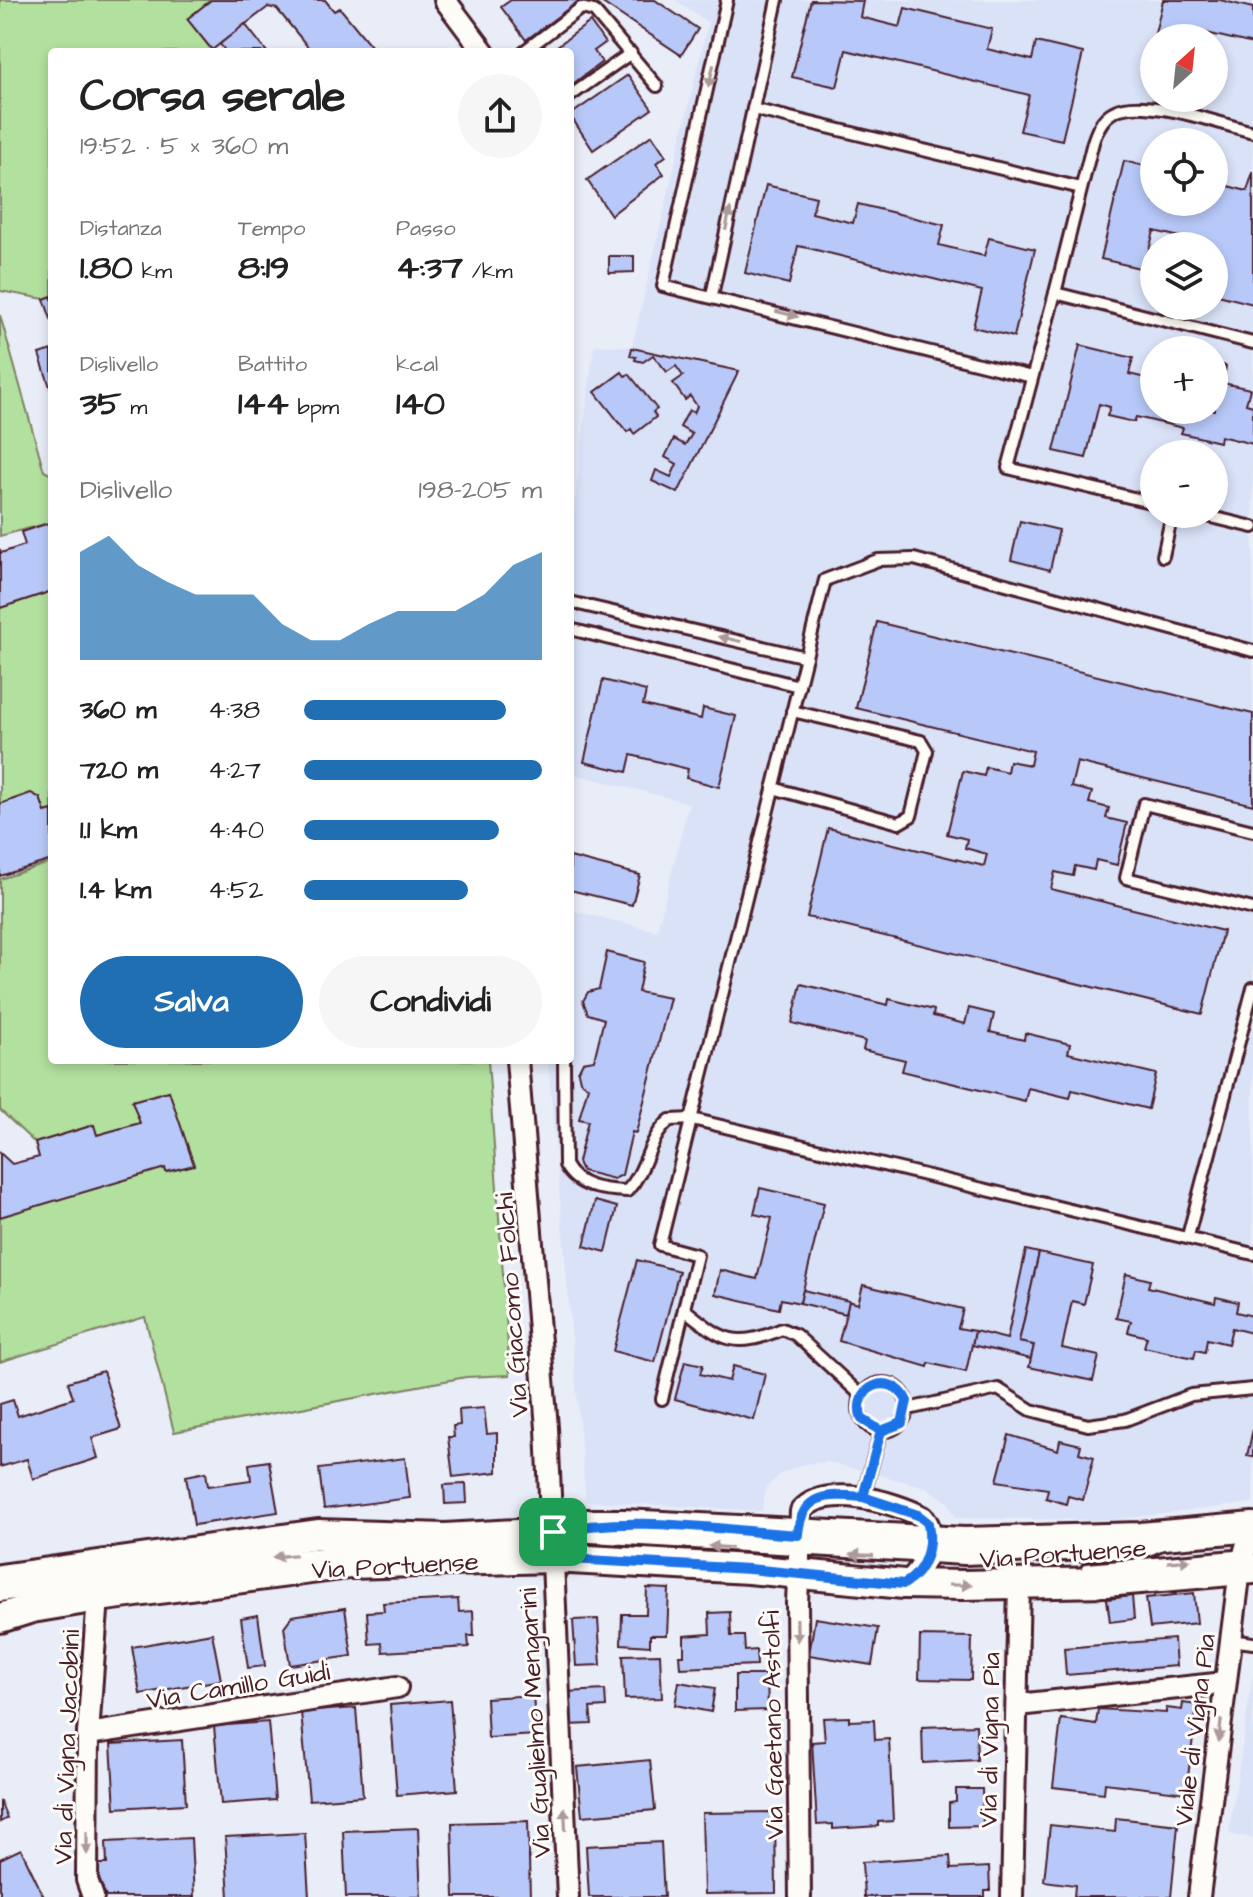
<!DOCTYPE html>
<html lang="it">
<meta charset="utf-8">
<style>
:root{--surface:#fff;--page:#f6f6f6;--text:#222;--muted:#767676;--accent:#1f6fb2}
body{margin:0;font-family:"Architects Daughter",sans-serif;background:var(--page);color:var(--text);height:100vh;display:flex;flex-direction:column;font-size:30px;white-space:nowrap}
*{box-sizing:border-box;margin:0}
p{font-size:26px;color:var(--muted)}
.icon{flex:none;width:44px;height:44px;fill:none;stroke:currentColor;stroke-width:2;stroke-linecap:round;stroke-linejoin:round}
.map{position:relative;flex:1;overflow:hidden}
.panel{position:absolute;left:48px;top:48px;width:526px;height:1016px;display:flex;flex-direction:column;background:var(--surface);border-radius:8px;box-shadow:0 4px 12px #0003}
.panel>*{flex:none}
.needle{width:52px;rotate:27deg}
.controls{position:absolute;left:1140px;top:24px;display:grid;gap:16px}
.controls a{display:grid;place-items:center;width:88px;height:88px;border-radius:50%;background:var(--surface);box-shadow:0 4px 12px #0003;font-size:40px}
.pin{position:absolute;display:grid;place-items:center;width:68px;height:68px;color:#fff;margin:-34px;border-radius:16px;box-shadow:0 4px 12px #0006}
.round{display:grid;place-items:center;flex:none;width:84px;height:84px;border-radius:42px;background:var(--page)}
.head{display:flex;align-items:center;justify-content:space-between;height:136px;padding:0 32px}
h1{font-size:44px;font-weight:700;line-height:60px}
.figures{display:grid;grid-template-columns:repeat(3,1fr);gap:12px;height:136px;padding:8px 32px}
.figures div{display:grid;align-content:center}
.figures b{font-size:34px;font-weight:700}
.figures small{font-size:22px;font-weight:400}
.figures p{font-size:22px}
.chart{height:224px;padding:16px 32px}
.chart p{display:flex;justify-content:space-between}
.chart svg{width:100%;height:144px;margin-top:8px;fill:var(--accent);opacity:.7}
.action{display:flex;gap:16px;margin-top:auto;padding:16px 32px}
.action a{flex:1;height:92px;border-radius:48px;background:var(--accent);color:#fff;font-size:32px;font-weight:700;line-height:92px;text-align:center}
.action a+a{background:var(--page);color:var(--text)}
ul{padding:0 32px;list-style:none;font-size:26px}
li{display:grid;grid-template-columns:128px 96px 1fr;align-items:center;height:60px}
li i{height:20px;border-radius:10px;background:var(--accent)}
.map>svg:first-child{display:block}
.built{fill:#dae2f8;fill-rule:evenodd}
.green{fill:#b2e09e;stroke:#7e8064;stroke-width:2}
.building{fill:#b8c9f9;stroke:#4a1f2b;stroke-width:2}
.lines{fill:none;stroke-linecap:round;stroke-linejoin:round}
.service-casing{stroke:#4a1f2b;stroke-width:16}
.minor-casing{stroke:#4a1f2b;stroke-width:26}
.secondary-casing{stroke:#4a1f2b;stroke-width:34}
.service{stroke:#fdfcf7;stroke-width:10}
.minor{stroke:#fdfcf7;stroke-width:20}
.secondary{stroke:#fdfcf7;stroke-width:28}
.oneway{fill:#ac999b}
.route-casing{stroke:#fff;stroke-width:16}
.route{stroke:#1a73e8;stroke-width:10}
.labels{text-anchor:middle;stroke-width:6;stroke-linejoin:round;paint-order:stroke}
.street-label{font-size:26px;fill:#4a1f2b;stroke:#fdfcf7}
</style>
<div class="map">
<svg width="1253" height="1897" viewBox="0 0 1253 1897">
<rect width="100%" height="100%" fill="#e8edf8"/>
<filter id="ink" filterUnits="userSpaceOnUse"><feTurbulence type="fractalNoise" baseFrequency=".0125" numOctaves="2"/><feDisplacementMap in="SourceGraphic" scale="16" xChannelSelector="R" yChannelSelector="G"/><feConvolveMatrix kernelMatrix="1 2 1 2 8 2 1 2 1" color-interpolation-filters="sRGB"/></filter>
<g filter="url(#ink)">
<!-- built -->
<g class="built">
<path d="M675 0H1253V1503L1111 1520 956 1518 948 1502 926 1487 827 1462 805 1464 782 1473 766 1487 762 1511 586 1501 548 1060H570V910L657 931 689 803 570 773V542L594 345 632 347 708 23ZM1154 38H1214V98H1154ZM1154 142H1214V202H1154ZM1154 246H1214V306H1154ZM1154 350H1214V410H1154ZM1154 454H1214V514H1154Z"/>
<polygon points="1253,1674 1253,1838 1229,1834"/>
</g>
<!-- green -->
<g class="green">
<polygon points="0,0 211,0 188,19 214,52 52,52 52,296 44,299 0,291"/>
<polygon points="0,315 44,471 52,475 52,522 0,536"/>
<polygon points="52,591 52,810 45,812 40,798 31,793 0,804 0,608"/>
<polygon points="52,862 52,1060 488,1060 510,1375 466,1377 174,1432 145,1317 0,1362 0,1217 164,1168 167,1172 193,1165 169,1091 133,1101 140,1123 97,1135 93,1125 35,1143 0,1110 0,879"/>
</g>
<!-- building -->
<g class="building">
<polygon points="211,0 325,0 334,11 340,8 376,52 312,52 277,9 268,7 212,50 187,19"/>
<polygon points="511,0 580,0 526,40 501,7"/>
<polygon points="598,0 655,0 698,29 681,55"/>
<polygon points="811,0 863,1 860,17 900,27 905,8 992,29 987,49 1032,60 1036,42 1083,53 1062,140 1020,131 1029,95 846,50 837,87 792,77"/>
<polygon points="1163,0 1220,0 1253,8 1253,44 1202,32 1201,38 1154,38"/>
<polygon points="590,22 605,43 594,51 602,62 570,86 570,52 549,52"/>
<polygon points="245,24 267,52 226,52 220,44"/>
<polygon points="628,75 652,109 593,150 570,115"/>
<polygon points="652,135 666,156 656,163 664,174 611,215 587,180"/>
<polygon points="1124,161 1154,168 1154,202 1216,202 1220,184 1247,191 1253,172 1253,304 1214,294 1214,246 1210,244 1154,231 1144,269 1101,259"/>
<polygon points="766,185 816,197 812,213 853,223 858,204 944,225 939,245 984,256 989,238 1035,249 1014,337 973,327 982,291 808,248 798,246 789,284 745,273"/>
<polygon points="609,256 634,256 634,272 609,273"/>
<polygon points="52,296 52,322 44,299"/>
<polygon points="1080,345 1133,358 1129,374 1154,380 1154,410 1214,410 1214,363 1226,366 1223,383 1250,389 1246,404 1253,406 1253,444 1220,436 1219,442 1181,433 1183,428 1136,417 1134,422 1107,416 1110,407 1099,404 1086,458 1054,451"/>
<polygon points="632,348 739,371 678,493 652,481 656,470 671,477 677,464 665,457 674,439 685,445 692,434 680,427 689,410 694,413 697,406 690,396 685,400 673,383 683,376 676,366 667,372 653,355 643,362 635,360 636,357 630,356"/>
<polygon points="52,350 52,393 39,354"/>
<polygon points="622,372 625,376 629,374 657,409 653,412 656,417 634,434 631,429 627,432 595,392"/>
<polygon points="1020,521 1059,530 1050,570 1011,560"/>
<polygon points="52,522 52,591 0,608 0,549 1,553 25,545 21,532"/>
<polygon points="877,622 1253,714 1253,805 1077,762 1071,787 1092,792 1089,803 1109,808 1106,818 1127,823 1117,865 1096,860 1094,870 1075,866 1073,876 1055,872 1051,889 1223,931 1202,1014 807,917 828,828 984,866 987,854 965,848 967,839 947,834 963,771 984,776 986,767 1007,772 1009,761 1030,765 1033,751 856,708"/>
<polygon points="603,680 646,691 643,705 701,719 703,708 736,716 719,787 686,778 688,769 631,755 627,772 584,762"/>
<polygon points="31,793 40,798 45,812 52,810 52,860 0,876 0,804"/>
<polygon points="570,857 640,875 632,905 570,890"/>
<polygon points="607,952 644,962 638,992 670,998 636,1133 632,1132 622,1175 614,1179 582,1171 578,1162 588,1121 579,1119 588,1087 580,1081 578,1072 583,1062 594,1060 604,1019 588,1014 583,1001 588,992 599,989"/>
<polygon points="801,984 888,1005 889,999 934,1010 933,1016 965,1024 969,1008 994,1014 990,1032 1024,1040 1025,1033 1070,1044 1068,1053 1156,1074 1148,1109 1072,1090 1070,1098 1028,1088 1025,1101 902,1071 905,1060 863,1050 865,1041 792,1023"/>
<polygon points="169,1091 194,1165 166,1172 165,1168 0,1217 0,1153 12,1164 39,1157 35,1143 94,1125 97,1135 140,1123 132,1101"/>
<polygon points="760,1188 824,1203 800,1303 781,1299 779,1309 715,1294 720,1270 757,1279 772,1218 754,1214"/>
<polygon points="595,1201 617,1207 606,1252 584,1246"/>
<polygon points="1026,1250 1039,1253 1019,1342 1034,1345 1031,1359 972,1345 975,1331 1007,1339"/>
<polygon points="1039,1253 1093,1265 1084,1304 1072,1301 1062,1348 1099,1356 1093,1381 1029,1367 1034,1345 1019,1342"/>
<polygon points="637,1260 679,1271 655,1362 613,1351"/>
<polygon points="1126,1274 1150,1280 1148,1287 1215,1303 1216,1297 1238,1302 1236,1312 1253,1316 1253,1338 1252,1333 1232,1328 1228,1344 1207,1339 1205,1352 1196,1350 1194,1358 1144,1347 1147,1337 1128,1332 1131,1321 1116,1318"/>
<polygon points="863,1285 963,1309 958,1328 975,1331 966,1372 929,1363 928,1367 839,1341 849,1301 858,1304"/>
<polygon points="803,1290 849,1301 846,1314 800,1303"/>
<polygon points="685,1361 703,1365 700,1374 729,1381 733,1366 765,1374 754,1420 675,1399"/>
<polygon points="103,1371 121,1429 92,1438 98,1458 33,1479 27,1459 0,1467 0,1404 13,1400 18,1416 73,1398 68,1382"/>
<polygon points="484,1408 487,1434 497,1433 497,1472 453,1477 448,1437 454,1437 453,1426 460,1425 459,1410"/>
<polygon points="1253,1429 1253,1457 1247,1456"/>
<polygon points="1009,1435 1058,1450 1060,1440 1081,1445 1079,1453 1094,1457 1083,1500 1068,1496 1066,1504 1046,1498 1048,1489 997,1481"/>
<polygon points="405,1458 410,1498 324,1509 319,1469"/>
<polygon points="269,1461 278,1512 194,1525 186,1476 206,1472 208,1486 251,1480 249,1464"/>
<polygon points="466,1484 467,1503 445,1504 444,1485"/>
<polygon points="647,1588 669,1589 667,1635 650,1635 650,1646 621,1644 622,1614 646,1614"/>
<polygon points="1194,1593 1197,1623 1150,1628 1146,1598"/>
<polygon points="1132,1596 1134,1619 1110,1622 1107,1599"/>
<polygon points="458,1599 459,1612 473,1611 474,1636 468,1636 469,1647 383,1652 382,1643 369,1644 367,1612 384,1611 383,1603"/>
<polygon points="345,1608 352,1656 290,1665 284,1627 292,1616"/>
<polygon points="730,1612 731,1636 744,1636 745,1651 756,1650 757,1665 680,1668 679,1655 684,1655 684,1636 710,1634 709,1613"/>
<polygon points="258,1615 265,1666 248,1668 241,1618"/>
<polygon points="815,1618 878,1628 872,1665 809,1655"/>
<polygon points="598,1619 601,1665 576,1666 573,1620"/>
<polygon points="212,1633 221,1680 140,1694 132,1647"/>
<polygon points="920,1636 972,1637 971,1680 919,1679"/>
<polygon points="1174,1639 1176,1666 1066,1675 1064,1648"/>
<polygon points="660,1654 662,1698 625,1699 623,1655"/>
<polygon points="735,1675 767,1675 768,1710 735,1711"/>
<polygon points="679,1682 715,1688 711,1712 675,1705"/>
<polygon points="605,1690 606,1707 590,1708 592,1724 568,1725 566,1692"/>
<polygon points="533,1695 536,1735 488,1738 486,1698"/>
<polygon points="450,1700 457,1790 397,1795 390,1705"/>
<polygon points="1183,1703 1197,1705 1186,1793 1105,1783 1104,1793 1053,1787 1061,1719 1096,1724 1098,1709 1166,1713 1166,1708 1182,1710"/>
<polygon points="356,1708 363,1796 309,1800 301,1712"/>
<polygon points="849,1717 849,1721 874,1720 875,1740 889,1739 893,1821 878,1822 878,1826 833,1829 833,1824 817,1825 812,1742 825,1741 823,1718"/>
<polygon points="268,1722 275,1800 221,1804 214,1726"/>
<polygon points="976,1725 977,1760 923,1763 922,1727"/>
<polygon points="182,1740 186,1804 115,1808 111,1744"/>
<polygon points="650,1760 655,1810 582,1816 577,1767"/>
<polygon points="956,1789 982,1789 983,1826 949,1827 949,1803 956,1802"/>
<polygon points="0,1801 7,1818 0,1822"/>
<polygon points="775,1812 776,1893 704,1894 702,1813"/>
<polygon points="1116,1818 1178,1825 1171,1897 1074,1897 1075,1885 1044,1881 1050,1825 1115,1832"/>
<polygon points="528,1821 530,1897 454,1897 452,1823"/>
<polygon points="418,1828 421,1897 346,1897 343,1831"/>
<polygon points="305,1833 309,1897 229,1897 225,1837"/>
<polygon points="191,1838 194,1897 106,1897 98,1879 97,1864 107,1864 106,1842"/>
<polygon points="661,1842 664,1897 589,1897 586,1846"/>
<polygon points="21,1849 44,1897 0,1897 0,1859"/>
<polygon points="950,1856 951,1869 989,1867 990,1891 985,1891 985,1897 864,1897 862,1862"/>
</g>
<g class="lines">
<defs>
<g id="service">
<polyline points="727,0 663,286 1032,377"/>
<polyline points="523,52 581,8 594,11 657,86"/>
<polyline points="570,96 631,53"/>
<polyline points="753,109 1081,188"/>
<path d="M1055 293 1093 142C1097 130 1102 118 1113 112 1142 95 1220 124 1253 132"/>
<polyline points="712,295 777,0"/>
<polyline points="1154,503 1008,468 1055,293 1253,343"/>
<polyline points="1199,514 1253,527"/>
<polyline points="1163,556 1172,514"/>
<polyline points="570,602 806,657"/>
<polyline points="570,629 799,686"/>
<polyline points="773,788 899,823 911,816 927,751 921,741 792,711"/>
<polyline points="1253,831 1144,804 1126,878 1253,909"/>
<path d="M564 1060 565 1165C577 1188 603 1190 627 1191 648 1169 646 1141 670 1120L692 1119 1253 1254"/>
<polyline points="1188,1236 1253,988"/>
<path d="M684 1309C723 1340 733 1350 782 1329L796 1335 862 1396"/>
<circle cx="883" cy="1407" r="24"/>
<polyline points="662,1399 697,1255 660,1245 825,580 878,560 914,559 1253,651"/>
<polyline points="908,1409 998,1389 1031,1410 1088,1425 1125,1420 1191,1395 1253,1389"/>
<polyline points="863,1497 881,1431"/>
<polyline points="574,1536 964,1559 1144,1552 1160,1545"/>
<polyline points="1087,1569 1246,1555"/>
<polyline points="0,1596 232,1562 371,1548"/>
<polyline points="1231,1640 1253,1643"/>
</g>
<g id="minor">
<polyline points="445,0 484,52"/>
<polyline points="517,1060 547,1428 568,1897"/>
<polyline points="1027,1704 1225,1683"/>
<polyline points="88,1734 397,1687"/>
<polyline points="93,1897 87,1880 88,1734 98,1597"/>
<path d="M800 1897 797 1603 801 1511C825 1482 895 1502 923 1517 941 1536 923 1573 904 1584"/>
<polyline points="1012,1897 1019,1585"/>
<polyline points="1199,1897 1240,1569 1246,1547 1253,1542"/>
</g>
<g id="secondary">
<polyline points="0,1579 318,1534 445,1538 553,1532 587,1524 624,1524 964,1542 1141,1537 1253,1527"/>
<polyline points="0,1618 32,1608 98,1597 349,1564 553,1558 749,1569 904,1584 963,1585 1106,1582 1253,1569"/>
</g>
</defs>
<!-- service casing -->
<use href="#service" class="service-casing"/>
<!-- minor casing -->
<use href="#minor" class="minor-casing"/>
<!-- secondary casing -->
<use href="#secondary" class="secondary-casing"/>
<!-- service -->
<use href="#service" class="service"/>
<!-- minor -->
<use href="#minor" class="minor"/>
<!-- secondary -->
<use href="#secondary" class="secondary"/>
</g>
<!-- one-way arrows -->
<defs><path id="oneway-solid" d="M-6-.8H1V-3.2L6.5 0L1 3.2V.8H-6Z" transform="scale(2)"/></defs>
<g class="oneway">
<use href="#oneway-solid" transform="translate(711 76) rotate(103)"/>
<use href="#oneway-solid" transform="translate(728 219) rotate(-78)"/>
<use href="#oneway-solid" transform="translate(787 314) rotate(14)"/>
<use href="#oneway-solid" transform="translate(730 639) rotate(-167)"/>
<use href="#oneway-solid" transform="translate(720 1547) rotate(-176)"/>
<use href="#oneway-solid" transform="translate(862 1555) rotate(-177)"/>
<use href="#oneway-solid" transform="translate(284 1556) rotate(174)"/>
<use href="#oneway-solid" transform="translate(1179 1561) rotate(-5)"/>
<use href="#oneway-solid" transform="translate(960 1585)"/>
<use href="#oneway-solid" transform="translate(797 1630) rotate(89)"/>
<use href="#oneway-solid" transform="translate(1220 1730) rotate(97)"/>
<use href="#oneway-solid" transform="translate(565 1819) rotate(-93)"/>
<use href="#oneway-solid" transform="translate(87 1843) rotate(90)"/>
</g>
</g>
<g class="lines" filter="url(#ink)">
<defs>
<path id="route" d="M553 1532V1558L749 1569 904 1584C926 1571 932 1547 928 1523L918 1515 863 1497 881 1431 862 1419C850 1387 892 1369 907 1401L902 1423 881 1431 863 1497C827 1494 801 1493 798 1535 718 1530 631 1514 553 1532"/>
</defs>
<!-- route casing -->
<use href="#route" class="route-casing"/>
<!-- route -->
<use href="#route" class="route"/>
</g>
<g class="labels">
<!-- street labels -->
<g class="street-label">
<text transform="translate(511 1305) rotate(-94)" y="9">Via Giacomo Folchi</text>
<text transform="translate(1063 1553) rotate(-4)" y="9">Via Portuense</text>
<text transform="translate(395 1565) rotate(-3)" y="9">Via Portuense</text>
<text transform="translate(238 1685) rotate(-9)" y="9">Via Camillo Guidi</text>
<text transform="translate(534 1723) rotate(-93)" y="9">Via Guglielmo Mengarini</text>
<text transform="translate(772 1725) rotate(-91)" y="9">Via Gaetano Astolfi</text>
<text transform="translate(1194 1730) rotate(-83)" y="9">Viale di Vigna Pia</text>
<text transform="translate(989 1740) rotate(-89)" y="9">Via di Vigna Pia</text>
<text transform="translate(66 1747) rotate(-88)" y="9">Via di Vigna Jacobini</text>
</g>
</g>
</svg>
<div class="controls">
<a><svg class="needle" viewBox="-14 -14 28 28"><path d="M0-13l5 13h-10z" fill="#e53935"/><path d="M0 13l5-13h-10z" fill="#767676"/></svg></a>
<a><svg class="icon" aria-label="locate" viewBox="0 0 24 24"><circle cx="12" cy="12" r="6"/><path d="M12 2v4M12 18v4M2 12h4M18 12h4"/></svg></a>
<a><svg class="icon" aria-label="layers" viewBox="0 0 24 24"><path d="M12 4l9 5-9 5-9-5zM3 14l9 5 9-5"/></svg></a>
<a>+</a>
<a>−</a>
</div>
<div class="pin" style="left:553px;top:1532px;background:#1e9e55"><svg class="icon" aria-label="arrive" viewBox="0 0 24 24"><path d="M6 21V4h12l-3 4 3 4H6"/></svg></div>
<section class="panel">
<div class="head"><div><h1>Corsa serale</h1><p>19:52 · 5 × 360 m</p></div><a class="round"><svg class="icon" aria-label="share" viewBox="0 0 24 24"><path d="M12 15V3M7 8l5-5 5 5M5 13v7h14v-7"/></svg></a></div>
<div class="figures">
<div><p>Distanza</p><b>1.80<small> km</small></b></div>
<div><p>Tempo</p><b>8:19</b></div>
<div><p>Passo</p><b>4:37<small> /km</small></b></div>
</div>
<div class="figures">
<div><p>Dislivello</p><b>35<small> m</small></b></div>
<div><p>Battito</p><b>144<small> bpm</small></b></div>
<div><p>kcal</p><b>140</b></div>
</div>
<div class="chart"><p><span>Dislivello</span>198–205 m</p>
<svg viewBox="0 0 160 44" preserveAspectRatio="none"><path d="M0 44V11L10 6L20 15L30 20L40 24L50 24L60 24L70 33L80 38L90 38L100 33L110 29L120 29L130 29L140 24L150 15L160 11V44z"/></svg>
</div>
<ul>
<li><b>360 m</b>4:38<i style="width:85%"></i></li>
<li><b>720 m</b>4:27<i style="width:100%"></i></li>
<li><b>1.1 km</b>4:40<i style="width:82%"></i></li>
<li><b>1.4 km</b>4:52<i style="width:69%"></i></li>
</ul>
<div class="action"><a>Salva</a><a>Condividi</a></div>
</section>
</div>
